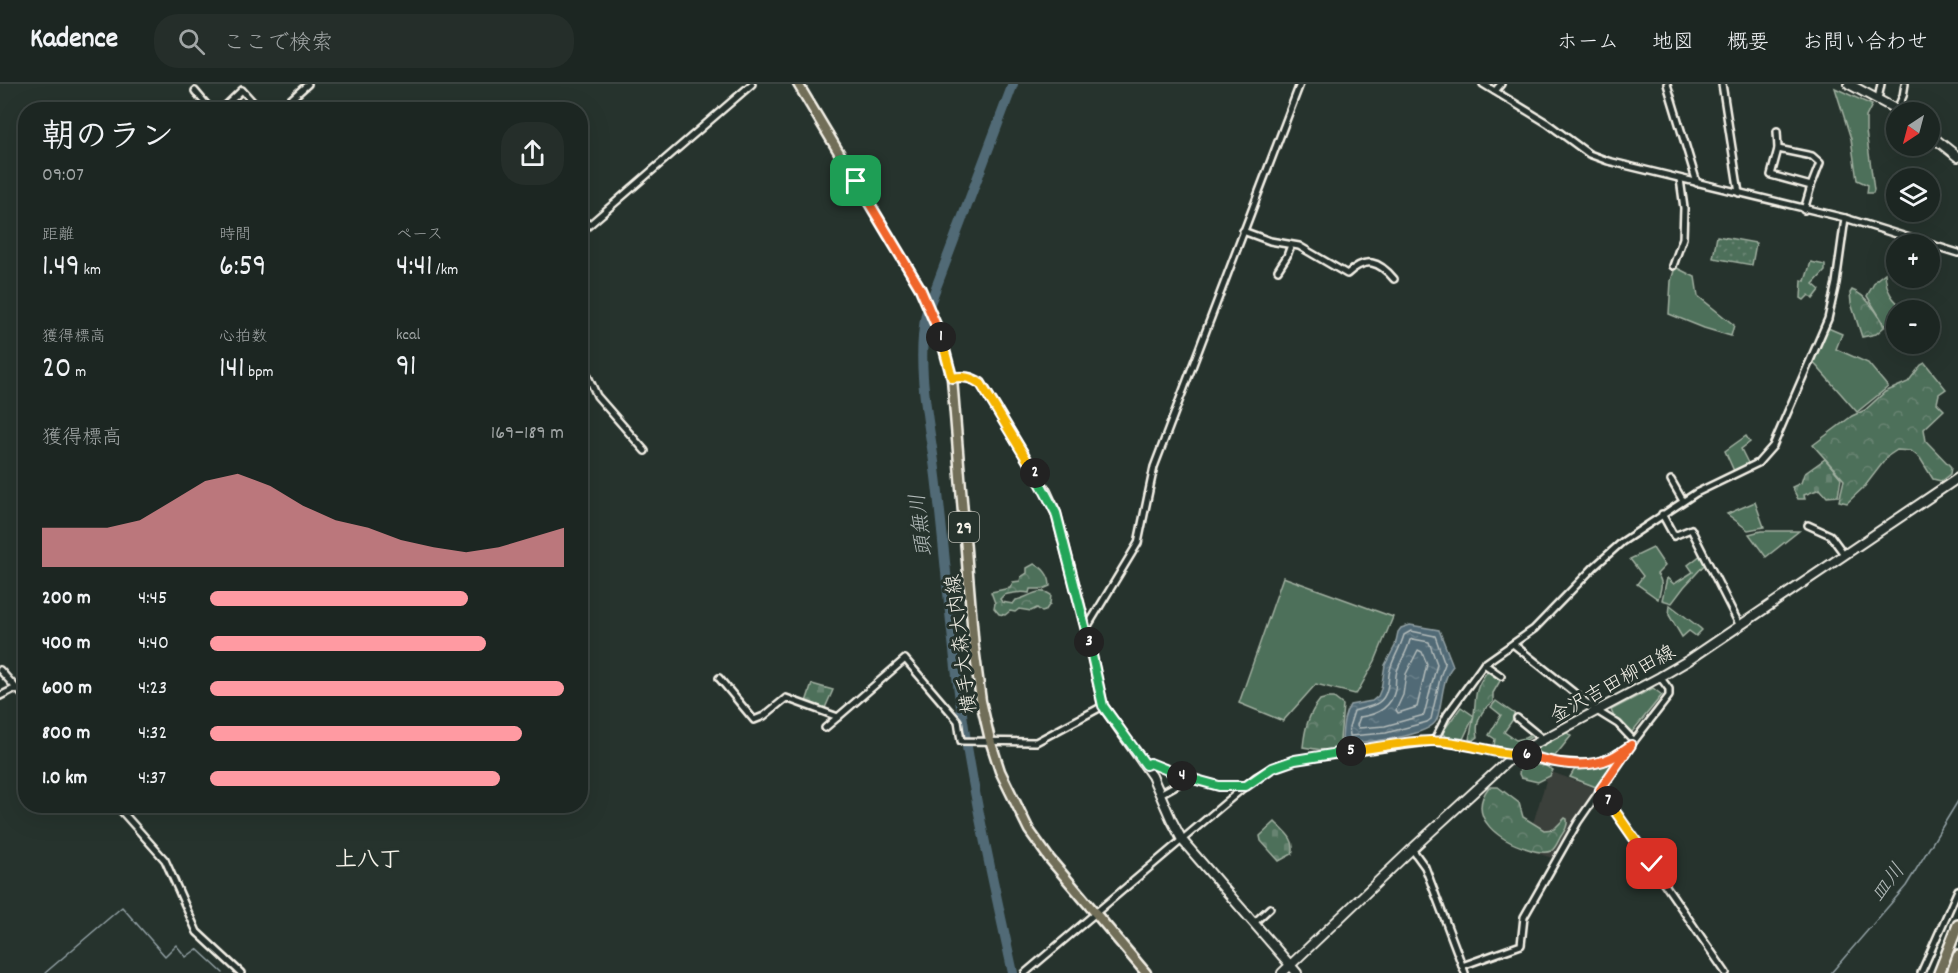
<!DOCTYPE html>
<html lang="ja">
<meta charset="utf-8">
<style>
:root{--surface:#1c2622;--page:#252e2a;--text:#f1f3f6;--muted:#a0a5a5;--line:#3a4340;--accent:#ff9aa2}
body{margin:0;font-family:Dekko,"Klee One",sans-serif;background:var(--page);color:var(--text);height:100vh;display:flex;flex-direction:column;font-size:22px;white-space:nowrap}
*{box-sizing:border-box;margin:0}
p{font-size:20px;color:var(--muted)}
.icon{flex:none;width:33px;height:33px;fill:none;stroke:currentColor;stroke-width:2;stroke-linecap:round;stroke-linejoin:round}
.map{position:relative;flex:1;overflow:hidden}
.details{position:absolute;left:18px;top:18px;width:570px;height:711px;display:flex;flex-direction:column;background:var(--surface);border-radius:24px;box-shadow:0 6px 24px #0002,0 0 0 2px var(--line)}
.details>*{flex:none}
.needle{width:39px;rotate:216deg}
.tools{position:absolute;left:1886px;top:18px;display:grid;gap:12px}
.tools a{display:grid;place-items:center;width:54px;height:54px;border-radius:50%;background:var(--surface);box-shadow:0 6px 24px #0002,0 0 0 2px var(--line);font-size:30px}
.pin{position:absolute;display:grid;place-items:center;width:51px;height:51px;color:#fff;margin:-26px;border-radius:12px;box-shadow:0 3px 9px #0006}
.km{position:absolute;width:30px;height:30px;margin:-15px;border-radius:50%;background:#222;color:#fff;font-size:16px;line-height:30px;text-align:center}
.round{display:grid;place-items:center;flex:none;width:63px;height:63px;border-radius:24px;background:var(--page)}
.head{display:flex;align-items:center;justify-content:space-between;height:102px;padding:0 24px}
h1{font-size:33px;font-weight:600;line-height:45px}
.stats{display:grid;grid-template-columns:repeat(3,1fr);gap:9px;height:102px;padding:6px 24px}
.stats div{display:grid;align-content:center}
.stats b{font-size:30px;font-weight:600}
.stats small{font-size:16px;font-weight:400}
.stats p{font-size:16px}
.chart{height:168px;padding:12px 24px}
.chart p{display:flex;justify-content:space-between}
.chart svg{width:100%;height:108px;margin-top:6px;fill:var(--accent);opacity:.7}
ul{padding:0 24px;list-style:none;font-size:20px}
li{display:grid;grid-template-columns:96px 72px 1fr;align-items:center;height:45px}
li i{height:15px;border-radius:8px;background:var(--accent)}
header{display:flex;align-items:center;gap:36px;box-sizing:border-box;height:84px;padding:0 30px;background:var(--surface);border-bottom:2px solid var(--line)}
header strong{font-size:28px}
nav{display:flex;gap:33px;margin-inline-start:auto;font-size:21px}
.search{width:420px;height:54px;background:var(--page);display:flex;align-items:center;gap:15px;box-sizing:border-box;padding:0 21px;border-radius:24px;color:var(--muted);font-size:22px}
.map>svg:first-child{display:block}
.built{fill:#3a3f3a}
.grass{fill:#4e6f5a;stroke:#a1b0a1;stroke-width:1.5}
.forest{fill:url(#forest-crowns);stroke:#a1b0a1;stroke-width:1.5}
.cemetery{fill:url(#cemetery-stones);stroke:#a1b0a1;stroke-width:1.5}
.park{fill:url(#park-dots);stroke:#a1b0a1;stroke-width:1.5}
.water{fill:url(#water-ripples);stroke:#92a0a4;stroke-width:1.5}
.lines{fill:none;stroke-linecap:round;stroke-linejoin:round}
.shore{stroke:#b3bbba;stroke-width:1.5}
.stream{stroke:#92a0a4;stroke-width:1.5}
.river{stroke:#516a76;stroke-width:10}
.street-casing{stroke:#f4f1e8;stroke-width:10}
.secondary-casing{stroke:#f4f1e8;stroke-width:12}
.primary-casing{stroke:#f4f1e8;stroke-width:13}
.highway-casing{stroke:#f4f1e8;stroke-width:14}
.street{stroke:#26332d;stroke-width:5}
.secondary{stroke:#26332d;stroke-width:8}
.primary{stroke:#716e59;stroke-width:8}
.highway{stroke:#716e59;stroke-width:9}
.split-1-casing{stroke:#fff;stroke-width:12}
.split-2-casing{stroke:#fff;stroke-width:12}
.split-3-casing{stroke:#fff;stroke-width:12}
.split-4-casing{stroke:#fff;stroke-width:12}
.split-5-casing{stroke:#fff;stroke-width:12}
.split-6-casing{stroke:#fff;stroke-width:12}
.split-7-casing{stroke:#fff;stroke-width:12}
.split-8-casing{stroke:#fff;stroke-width:12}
.split-1{stroke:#f0652b;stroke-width:8}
.split-2{stroke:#f5b400;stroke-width:8}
.split-3{stroke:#22a559;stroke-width:8}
.split-4{stroke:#22a559;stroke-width:8}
.split-5{stroke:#22a559;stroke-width:8}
.split-6{stroke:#f5b400;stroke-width:8}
.split-7{stroke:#f0652b;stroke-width:8}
.split-8{stroke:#f5b400;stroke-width:8}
.labels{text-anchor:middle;stroke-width:6;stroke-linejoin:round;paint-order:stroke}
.shield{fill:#26332d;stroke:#b6b8b0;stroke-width:1.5}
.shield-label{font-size:18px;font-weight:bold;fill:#f4f1e8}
.street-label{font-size:20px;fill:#f4f1e8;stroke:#26332d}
.water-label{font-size:21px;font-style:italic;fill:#b3bbba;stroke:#26332d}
.quarter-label{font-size:22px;font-weight:bold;fill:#f4f1e8;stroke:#26332d}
</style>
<header>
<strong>Kadence</strong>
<div class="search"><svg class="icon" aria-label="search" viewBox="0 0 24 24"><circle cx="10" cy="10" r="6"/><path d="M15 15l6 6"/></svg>ここで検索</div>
<nav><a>ホーム</a><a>地図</a><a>概要</a><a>お問い合わせ</a></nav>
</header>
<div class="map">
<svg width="1958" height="889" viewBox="0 0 1958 889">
<defs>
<pattern id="forest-crowns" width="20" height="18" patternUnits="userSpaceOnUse" patternTransform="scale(1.5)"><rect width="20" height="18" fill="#4e6f5a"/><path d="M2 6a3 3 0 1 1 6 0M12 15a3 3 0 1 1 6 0" fill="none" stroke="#688472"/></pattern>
<pattern id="cemetery-stones" width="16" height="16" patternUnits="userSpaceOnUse" patternTransform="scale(1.5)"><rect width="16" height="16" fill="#4e6f5a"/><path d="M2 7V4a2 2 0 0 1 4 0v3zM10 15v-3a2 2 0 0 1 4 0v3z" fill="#688472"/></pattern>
<pattern id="park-dots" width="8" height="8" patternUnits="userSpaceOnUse" patternTransform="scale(1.5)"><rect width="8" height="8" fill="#4e6f5a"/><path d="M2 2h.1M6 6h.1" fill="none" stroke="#688472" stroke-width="1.8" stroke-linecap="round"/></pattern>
<pattern id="water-ripples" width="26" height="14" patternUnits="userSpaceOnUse" patternTransform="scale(1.5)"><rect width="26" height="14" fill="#516a76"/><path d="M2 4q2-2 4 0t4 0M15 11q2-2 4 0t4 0" fill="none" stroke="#6b808a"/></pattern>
</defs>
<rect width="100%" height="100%" fill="#26332d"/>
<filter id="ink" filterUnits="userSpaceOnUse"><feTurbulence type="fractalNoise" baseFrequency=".0167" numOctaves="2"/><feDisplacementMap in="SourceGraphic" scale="12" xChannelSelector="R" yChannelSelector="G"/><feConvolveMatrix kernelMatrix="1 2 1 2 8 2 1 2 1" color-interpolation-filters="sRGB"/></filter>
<g filter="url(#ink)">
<!-- built -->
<polygon class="built" points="1549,687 1595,704 1552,774 1525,765"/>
<!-- grass -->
<g class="grass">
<polygon points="1835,4 1872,21 1866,33 1866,47 1874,106 1873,109 1867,109 1868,101 1857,96 1851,55"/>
<polygon points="1811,178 1825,181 1825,187 1813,200 1820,206 1813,215 1809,211 1804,216 1801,214 1802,196 1805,197"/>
<polygon points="1675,183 1695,193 1698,212 1734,241 1731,252 1704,244 1669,230 1671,197"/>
<path d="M1885 189C1886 207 1892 216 1906 226H1896V236L1886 243 1867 212 1876 196Z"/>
<polygon points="1828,244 1842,250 1836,265 1868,279 1888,303 1857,328 1813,278"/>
<polygon points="1746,352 1750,358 1741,365 1748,379 1743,384 1734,387 1725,367"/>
<polygon points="1755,418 1764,443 1748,446 1727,430"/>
<polygon points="1761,447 1799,447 1766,473 1749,450"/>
<path d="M1653 464 1665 482 1657 490C1664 499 1661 504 1658 515L1637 500 1643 492 1630 475Z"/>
<polygon points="1701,471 1705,480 1684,503 1672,519 1662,516 1667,494 1674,500 1693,488 1688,481"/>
<polygon points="1283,493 1393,533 1375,577 1357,609 1355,610 1316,600 1283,637 1239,619"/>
<polygon points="1670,521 1700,544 1702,546 1696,552 1689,547 1682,553 1669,531"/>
<polygon points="1653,604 1662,611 1632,648 1614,633 1611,626"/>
<polygon points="1496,617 1516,631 1504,648 1516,656 1525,654 1532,650 1533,652 1511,665 1494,662 1495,655 1489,651 1501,631 1491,623"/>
<polygon points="1461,623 1474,632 1463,655 1448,655 1443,650 1444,646"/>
<polygon points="1566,648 1571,652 1555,672 1544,671 1534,665"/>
<polygon points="1611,678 1613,679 1596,703 1570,693 1576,683"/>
</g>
<!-- forest -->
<g class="forest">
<path d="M1852 206C1865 210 1880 231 1884 243L1876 250 1862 253 1851 219 1850 209Z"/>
<polygon points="1925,279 1946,305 1939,310 1937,319 1944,326 1924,345 1926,357 1951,383 1950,390 1941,397 1933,395 1920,374 1911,367 1897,366 1888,372 1865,402 1847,419 1839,417 1844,396 1813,361 1852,332 1865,326 1885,308 1908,298 1921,281"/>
<path d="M1034 480C1043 483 1050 492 1050 502L1043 505H1030L1029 509C1021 507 1012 509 1004 511L1000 515 1002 518 1013 520 1016 516C1029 514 1039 502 1051 511L1050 520 1045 527 1042 528 1037 524 1031 527 1019 525 1015 528 1010 527 1005 531 999 530 994 524 995 519 991 508 1010 504 1013 498 1020 497 1021 493 1027 489V484Z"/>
<path d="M1490 588 1498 593 1500 597 1493 609V618C1480 627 1475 638 1478 653L1474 656H1469C1470 649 1472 643 1473 636 1477 617 1472 608 1486 589Z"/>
<path d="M1328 614H1334L1343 621 1340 656 1343 660 1350 661 1349 664 1328 667 1303 663C1305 644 1308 631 1320 616Z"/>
<polygon points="1529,680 1546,682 1553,686 1550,692 1538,698 1521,694 1519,690 1521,681"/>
<path d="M1489 703H1498L1519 719 1523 733 1544 746 1554 745 1565 734 1567 735C1568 742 1565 746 1561 752 1558 757 1556 764 1551 767 1544 770 1534 767 1528 765 1501 757 1465 734 1489 703Z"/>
</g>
<!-- cemetery -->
<g class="cemetery">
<polygon points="1825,375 1841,394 1838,412 1827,413 1820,405 1804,411 1805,415 1798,415 1792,403 1801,399 1804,390"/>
<polygon points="812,600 833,606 825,624 806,618"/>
<path d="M1275 738C1284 747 1297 756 1292 770L1279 777 1261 757 1260 752Z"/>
</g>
<!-- park -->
<polygon class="park" points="1717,152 1756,159 1752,181 1713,174"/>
<!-- water -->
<path class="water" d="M1410 541 1439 546 1452 579 1453 582C1441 596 1443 618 1437 635 1431 653 1362 660 1345 658L1342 655C1343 643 1343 631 1350 621L1372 617 1378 612 1381 605 1385 581 1395 562 1398 548 1401 544Z"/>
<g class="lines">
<!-- shore -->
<g class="shore">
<path d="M1411 547 1435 552 1445 580 1441 590 1431 635 1427 638 1386 649 1350 652 1349 643 1354 627C1368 622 1383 623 1387 605 1389 599 1388 592 1390 586 1393 574 1400 565 1404 551Z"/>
<path d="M1413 555 1429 558 1437 580 1424 631 1385 642 1359 644 1357 641 1360 633C1376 631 1391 624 1395 606 1396 600 1395 593 1397 587 1401 576 1407 568 1410 556Z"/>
<polygon points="1418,566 1422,568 1427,580 1417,623 1398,629 1396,626 1403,611 1406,590"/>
</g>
<!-- stream -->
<g class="stream">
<polyline points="45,889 122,823 165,872 176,861 186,873 197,865 223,889"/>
<polyline points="1831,889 1906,802 1958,717"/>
</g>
<!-- river -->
<path class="river" d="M1013 0 926 230C915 287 931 345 937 401 945 470 950 540 959 608 971 703 993 796 1013 889"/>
<defs>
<g id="street">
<polyline points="1483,0 1547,39 1589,70 1608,77 1845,134 1958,169"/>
<polyline points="1667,0 1697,99"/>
<polyline points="1722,0 1739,109"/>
<polyline points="195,7 211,26"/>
<polyline points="1495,7 1501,0"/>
<polyline points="1878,15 1881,0"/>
<polyline points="1897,25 1903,12 1905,0"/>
<polyline points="221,26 242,6 260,26"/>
<polyline points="279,26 308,0"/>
<polyline points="1777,47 1778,65 1771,91 1811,102"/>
<polyline points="1778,65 1812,72 1820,79 1811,102 1804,126"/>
<path d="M1243 147 1270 157 1299 162 1347 190C1366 172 1379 177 1394 195"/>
<polyline points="580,149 752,0"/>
<polyline points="1673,182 1683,154 1684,124 1680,95"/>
<polyline points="1278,186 1287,172 1291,161"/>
<polyline points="580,275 597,312 645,367"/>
<polyline points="1671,396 1683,417"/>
<polyline points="1662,430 1674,452 1691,445 1740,542"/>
<polyline points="1808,441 1830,451 1844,470"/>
<polyline points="1086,545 1138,459 1154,383 1300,0"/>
<polyline points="1513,560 1597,627 1618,640 1634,657"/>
<polyline points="1484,580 1501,592"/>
<polyline points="0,586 17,605"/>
<polyline points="719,594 754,636 764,632 786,614 838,633 905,575 958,637 961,657 1036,658 1103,622"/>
<polyline points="0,612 14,605 18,606 26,614"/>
<polyline points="1517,634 1544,656"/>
<polyline points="825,644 838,633"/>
<polyline points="1434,657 1447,631 1484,580 1534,545 1594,483 1622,458 1696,409 1758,379 1773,362 1828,235 1836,199 1845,134"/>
<polyline points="1146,681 1150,679 1203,698 1219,702 1246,702"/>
<polyline points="1600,706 1726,889"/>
<polyline points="1160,710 1189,694"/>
<polyline points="117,722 165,776 197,848 241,889"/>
<polyline points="1412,765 1425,783 1465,889"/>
<polyline points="1254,839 1270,824"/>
<polyline points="1462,882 1521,861 1524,833 1578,738 1631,661 1669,612 1669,605 1660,593"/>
<polyline points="1025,889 1256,693 1272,684 1295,676 1434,657 1494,666 1514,671 1526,671 1545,677 1590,680 1611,674 1631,661"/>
<polyline points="1921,889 1958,806"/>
</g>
<g id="secondary">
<polyline points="1849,0 1901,28"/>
<polyline points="1929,50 1958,73"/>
<path d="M952 294C964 292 971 293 981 299L1046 407 1056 429 1086 545 1103 622 1152 692 1171 735 1182 756 1297 889"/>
<polyline points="1282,889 1412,765 1514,671 1660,593 1689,576 1958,394"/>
</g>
<polyline id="primary" points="798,0 920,204 941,253 952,294 974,564 981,617 990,656 1000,687 1029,746 1049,774 1146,889"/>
<g id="highway">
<polyline points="1939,889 1958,841"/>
<polyline points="1952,889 1958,872"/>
</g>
</defs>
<!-- street casing -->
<use href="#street" class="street-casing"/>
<!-- secondary casing -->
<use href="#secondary" class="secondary-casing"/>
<!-- primary casing -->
<use href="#primary" class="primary-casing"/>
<!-- highway casing -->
<use href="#highway" class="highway-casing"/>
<!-- street -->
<use href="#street" class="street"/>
<!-- secondary -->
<use href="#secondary" class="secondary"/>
<!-- primary -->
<use href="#primary" class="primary"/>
<!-- highway -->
<use href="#highway" class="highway"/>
</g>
</g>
<g class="lines" filter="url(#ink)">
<defs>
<polyline id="split-1" points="856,97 920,204 941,253"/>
<path id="split-2" d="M941 253 952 294C964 292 971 293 981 300L1035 389"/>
<polyline id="split-3" points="1035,389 1056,429 1089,558"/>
<polyline id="split-4" points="1089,558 1103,622 1146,681 1150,679 1182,692"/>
<polyline id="split-5" points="1182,692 1219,702 1246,702 1272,684 1295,676 1351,667"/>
<path id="split-6" d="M1351 667C1375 664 1411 656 1434 657 1466 657 1496 672 1527 671"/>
<path id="split-7" d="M1527 671C1553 679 1585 686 1611 674 1618 671 1625 665 1631 661L1600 706 1608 717"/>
<polyline id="split-8" points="1608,717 1652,780"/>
</defs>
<!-- split-1 casing -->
<use href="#split-1" class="split-1-casing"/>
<!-- split-2 casing -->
<use href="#split-2" class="split-2-casing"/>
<!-- split-3 casing -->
<use href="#split-3" class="split-3-casing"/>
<!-- split-4 casing -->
<use href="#split-4" class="split-4-casing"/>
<!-- split-5 casing -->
<use href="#split-5" class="split-5-casing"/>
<!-- split-6 casing -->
<use href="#split-6" class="split-6-casing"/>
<!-- split-7 casing -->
<use href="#split-7" class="split-7-casing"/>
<!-- split-8 casing -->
<use href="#split-8" class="split-8-casing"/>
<!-- split-1 -->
<use href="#split-1" class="split-1"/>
<!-- split-2 -->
<use href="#split-2" class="split-2"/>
<!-- split-3 -->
<use href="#split-3" class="split-3"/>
<!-- split-4 -->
<use href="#split-4" class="split-4"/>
<!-- split-5 -->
<use href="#split-5" class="split-5"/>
<!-- split-6 -->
<use href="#split-6" class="split-6"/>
<!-- split-7 -->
<use href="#split-7" class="split-7"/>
<!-- split-8 -->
<use href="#split-8" class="split-8"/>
</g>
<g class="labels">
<!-- shield labels -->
<rect class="shield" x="949" y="428" width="30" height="30" rx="4.5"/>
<g class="shield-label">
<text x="964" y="449">29</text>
</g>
<!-- street labels -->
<g class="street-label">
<text transform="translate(960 560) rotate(-97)" y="7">横手大森大内線</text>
<text transform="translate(1612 599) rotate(-29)" y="7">金沢吉田柳田線</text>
</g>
<!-- water labels -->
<g class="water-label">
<text transform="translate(920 441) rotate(-97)" y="7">頭無川</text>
<text transform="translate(1887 798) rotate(-53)" y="7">皿川</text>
</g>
<!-- quarter labels -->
<g class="quarter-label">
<text x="368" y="782">上八丁</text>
</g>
</g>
</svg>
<div class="tools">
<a><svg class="needle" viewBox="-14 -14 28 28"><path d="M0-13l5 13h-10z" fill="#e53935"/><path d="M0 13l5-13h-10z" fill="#a0a5a5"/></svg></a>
<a><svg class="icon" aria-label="layers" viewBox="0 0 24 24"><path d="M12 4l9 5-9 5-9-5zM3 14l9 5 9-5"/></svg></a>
<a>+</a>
<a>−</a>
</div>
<div class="pin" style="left:856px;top:97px;background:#1e9e55"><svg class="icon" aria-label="arrive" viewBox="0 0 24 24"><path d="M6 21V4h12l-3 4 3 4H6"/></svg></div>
<div class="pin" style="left:1652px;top:780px;background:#d93025"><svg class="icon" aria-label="check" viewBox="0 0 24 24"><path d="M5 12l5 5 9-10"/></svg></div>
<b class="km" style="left:941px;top:253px">1</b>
<b class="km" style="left:1035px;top:389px">2</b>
<b class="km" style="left:1089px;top:558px">3</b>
<b class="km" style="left:1182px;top:692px">4</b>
<b class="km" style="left:1351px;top:667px">5</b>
<b class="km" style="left:1527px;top:671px">6</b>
<b class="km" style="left:1608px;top:717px">7</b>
<section class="details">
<div class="head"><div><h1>朝のラン</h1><p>09:07</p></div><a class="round"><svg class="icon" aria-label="share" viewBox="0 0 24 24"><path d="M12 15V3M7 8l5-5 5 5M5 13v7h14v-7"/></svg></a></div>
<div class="stats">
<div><p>距離</p><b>1.49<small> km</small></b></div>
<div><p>時間</p><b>6:59</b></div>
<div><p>ペース</p><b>4:41<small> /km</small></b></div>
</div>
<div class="stats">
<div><p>獲得標高</p><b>20<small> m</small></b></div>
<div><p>心拍数</p><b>141<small> bpm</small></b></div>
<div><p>kcal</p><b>91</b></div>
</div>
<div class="chart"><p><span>獲得標高</span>169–189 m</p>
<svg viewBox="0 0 160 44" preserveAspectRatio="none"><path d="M0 44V28L10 28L20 28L30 25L40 17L50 9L60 6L70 11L80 19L90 25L100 28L110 33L120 36L130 38L140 36L150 32L160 28V44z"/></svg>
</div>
<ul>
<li><b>200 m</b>4:45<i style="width:73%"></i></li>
<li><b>400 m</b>4:40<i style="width:78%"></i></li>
<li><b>600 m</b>4:23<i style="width:100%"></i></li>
<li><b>800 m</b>4:32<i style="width:88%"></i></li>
<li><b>1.0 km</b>4:37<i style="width:82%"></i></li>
</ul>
</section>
</div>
